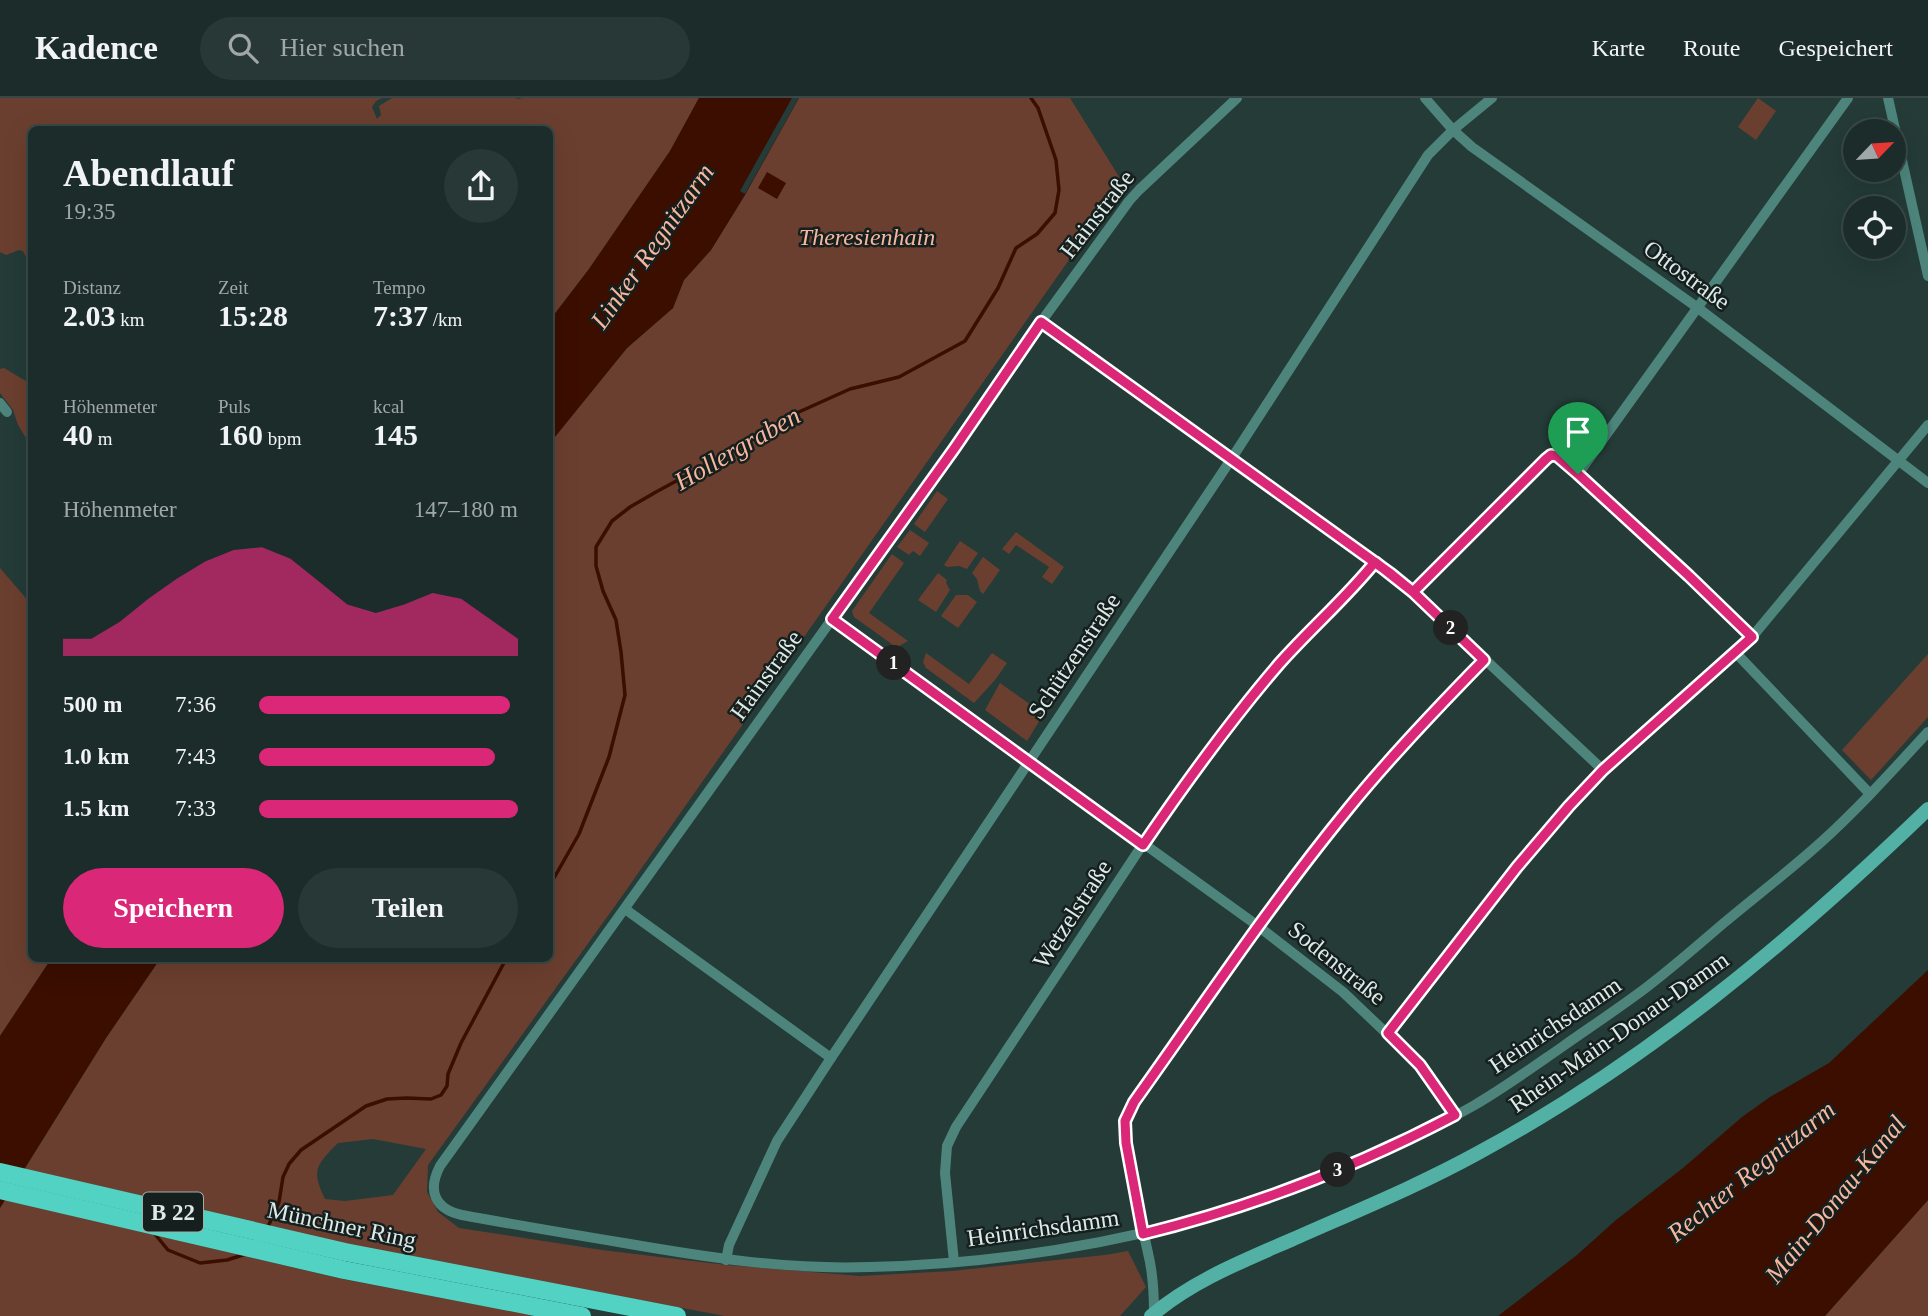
<!DOCTYPE html>
<html lang="de">
<meta charset="utf-8">
<style>
:root{--surface:#1b2c2a;--page:#283836;--text:#f1f3f6;--muted:#a0a7a8;--line:#394847;--accent:#db2777}
body{margin:0;font-family:Georgia,serif;background:var(--page);color:var(--text);height:100vh;display:flex;flex-direction:column;font-size:26px;white-space:nowrap}
*{box-sizing:border-box;margin:0}
p{font-size:23px;color:var(--muted)}
.icon{flex:none;width:38px;height:38px;fill:none;stroke:currentColor;stroke-width:2;stroke-linecap:round;stroke-linejoin:round}
.map{position:relative;flex:1;overflow:hidden}
.panel{position:absolute;left:28px;top:28px;width:525px;height:836px;display:flex;flex-direction:column;background:var(--surface);border-radius:10px;box-shadow:0 7px 28px #0002,0 0 0 2px var(--line)}
.panel>*{flex:none}
.needle{width:46px;rotate:65deg}
.fabs{position:absolute;left:1843px;top:21px;display:grid;gap:14px}
.fabs a{display:grid;place-items:center;width:63px;height:63px;border-radius:50%;background:var(--surface);box-shadow:0 7px 28px #0002,0 0 0 2px var(--line);font-size:35px}
.pin{position:absolute;display:grid;place-items:center;width:60px;height:60px;color:#fff;margin:-72px -30px;border-radius:50% 50% 50% 0;rotate:-45deg;box-shadow:0 0 7px #0007}
.pin .icon{rotate:45deg}
.km{position:absolute;width:35px;height:35px;margin:-18px;border-radius:50%;background:#222;color:#fff;font-size:19px;line-height:35px;text-align:center}
.round{display:grid;place-items:center;flex:none;width:74px;height:74px;border-radius:37px;background:var(--page)}
.head{display:flex;align-items:center;justify-content:space-between;height:119px;padding:0 35px}
h1{font-size:38px;font-weight:700;line-height:52px}
.figures{display:grid;grid-template-columns:repeat(3,1fr);gap:10px;height:119px;padding:7px 35px}
.figures div{display:grid;align-content:center}
.figures b{font-size:30px;font-weight:700}
.figures small{font-size:19px;font-weight:400}
.figures p{font-size:19px}
.chart{height:196px;padding:14px 35px}
.chart p{display:flex;justify-content:space-between}
.chart svg{width:100%;height:126px;margin-top:7px;fill:var(--accent);opacity:.7}
.button{display:flex;gap:14px;margin-top:auto;padding:14px 35px}
.button a{flex:1;height:80px;border-radius:42px;background:var(--accent);color:#fff;font-size:28px;font-weight:700;line-height:80px;text-align:center}
.button a+a{background:var(--page);color:var(--text)}
ul{padding:0 35px;list-style:none;font-size:23px}
li{display:grid;grid-template-columns:112px 84px 1fr;align-items:center;height:52px}
li i{height:18px;border-radius:9px;background:var(--accent)}
header{display:flex;align-items:center;gap:42px;box-sizing:border-box;height:98px;padding:0 35px;background:var(--surface);border-bottom:2px solid var(--line)}
header strong{font-size:33px}
nav{display:flex;gap:38px;margin-inline-start:auto;font-size:24px}
.search{width:490px;height:63px;background:var(--page);display:flex;align-items:center;gap:18px;box-sizing:border-box;padding:0 24px;border-radius:38px;color:var(--muted);font-size:26px}
.map>svg:first-child{display:block}
.green{fill:#6b3f2f;fill-rule:evenodd}
.water{fill:#3b0e00}
.pier{fill:#243b38}
.lines{fill:none;stroke-linecap:round;stroke-linejoin:round}
.stream{stroke:#3b0e00;stroke-width:3.5}
.street{stroke:#4d857c;stroke-width:10}
.secondary{stroke:#52b0a4;stroke-width:14}
.primary{stroke:#52d2c2;stroke-width:18}
.route-casing{stroke:#fff;stroke-width:14}
.route{stroke:#db2777;stroke-width:9}
.labels{text-anchor:middle;stroke-width:5;stroke-linejoin:round;paint-order:stroke}
.shield{fill:#15201e;stroke:#a1adab;stroke-width:2}
.shield-label{font-size:23px;font-weight:bold;fill:#ddeae8}
.street-label{font-size:24px;fill:#ddeae8;stroke:#15201e}
.park-label{font-size:24px;font-style:italic;fill:#f8b69e;stroke:#15201e}
.water-label{font-size:26px;font-style:italic;fill:#f8b69e;stroke:#15201e}
</style>
<header>
<strong>Kadence</strong>
<div class="search"><svg class="icon" aria-label="search" viewBox="0 0 24 24"><circle cx="10" cy="10" r="6"/><path d="M15 15l6 6"/></svg>Hier suchen</div>
<nav><a>Karte</a><a>Route</a><a>Gespeichert</a></nav>
</header>
<div class="map">
<svg width="1928" height="1218" viewBox="0 0 1928 1218">
<rect width="100%" height="100%" fill="#243b38"/>
<!-- green -->
<g class="green">
<polygon points="0,0 382,0 376,3 372,9 377,21 381,17 379,8 392,0 514,0 519,1 522,0 699,0 670,53 589,171 550,222 550,32 32,32 31,167 29,165 23,153 19,152 6,157 0,154"/>
<path d="M792 0H1070L1123 85 615 808 428 1067 427 1094 438 1114 459 1130 602 1152 726 1167 860 1178 952 1173 1105 1157 1128 1153 1146 1189 1120 1218H725L350 1148 24 1072 106 940 160 861H550V345L627 250 673 210 684 182 711 152 745 97ZM373 1041 426 1051 393 1097 345 1103 325 1101C311 1072 316 1067 338 1045Z"/>
<polygon points="1758,0 1776,13 1756,42 1738,29"/>
<polygon points="4,270 31,286 31,348 18,327 13,312 0,295 0,271"/>
<polygon points="937,393 948,401 925,434 914,426"/>
<polygon points="910,432 929,445 920,458 913,453 909,457 897,449"/>
<polygon points="1016,434 1064,469 1052,486 1042,479 1049,469 1016,447 1009,456 1002,451"/>
<polygon points="960,443 978,455 967,471 959,468 947,469 944,467"/>
<polygon points="892,456 904,465 869,515 908,543 899,548 893,547 854,519 852,513"/>
<polygon points="983,459 1000,472 983,496 980,493 977,481 972,475"/>
<polygon points="0,470 31,506 32,861 51,861 0,938"/>
<polygon points="938,475 947,482 946,485 950,492 936,514 918,502"/>
<polygon points="956,497 968,497 977,504 958,530 941,518"/>
<polygon points="926,555 969,586 992,555 1007,565 995,582 974,605 926,570 923,564"/>
<polygon points="1928,556 1928,619 1871,682 1842,652"/>
<polygon points="1000,585 1041,614 1056,592 1058,593 1027,643 985,612"/>
<polygon points="5,1102 342,1181 536,1218 0,1218 0,1110"/>
<polygon points="1928,1102 1928,1218 1825,1218"/>
</g>
<!-- water -->
<g class="water">
<polygon points="699,0 799,0 745,97 711,152 684,182 673,210 627,250 550,345 550,222 589,171 670,53"/>
<polygon points="767,74 786,85 777,101 758,90"/>
<polygon points="51,861 160,861 106,940 0,1110 0,938"/>
<polygon points="1928,872 1928,1102 1825,1218 1498,1218 1577,1157 1616,1122 1683,1070 1742,1019 1770,999 1829,965"/>
</g>
<!-- pier -->
<polygon class="pier" points="792,0 799,0 745,96 740,93"/>
<g class="lines">
<!-- stream -->
<g class="stream">
<polyline points="550,787 579,736 609,659 625,597 621,554 616,522 603,493 596,468 596,449 612,423 630,409 656,394 748,344 790,318 850,291 899,279 965,243 998,190 1016,150 1037,136 1055,115 1059,92 1056,62 1038,10 1031,0"/>
<polyline points="267,1131 279,1104 283,1079 289,1066 301,1052 366,1008 387,1001 406,1000 431,1001 441,997 447,988 448,976 461,945 506,861"/>
<polyline points="154,1135 168,1152 200,1165 227,1162 246,1156"/>
</g>
<!-- street -->
<g class="street">
<path d="M1237 0 1139 92 1129 103 1041 224 936 376 440 1068C427 1093 435 1111 462 1117 516 1127 570 1136 624 1145 705 1159 786 1172 869 1169 1078 1164 1290 1112 1473 1008 1504 990 1533 969 1562 949 1589 930 1616 912 1643 892 1671 871 1698 847 1725 824 1756 798 1789 773 1819 746 1858 711 1893 672 1928 634"/>
<polyline points="1425,0 1453,32 1472,49 1698,210 1928,385"/>
<polyline points="1888,0 1928,178"/>
<polyline points="1041,224 1391,476 1413,494 1603,672"/>
<polyline points="0,305 7,314"/>
<polyline points="1578,376 1848,0"/>
<path d="M1413 494 1546 361 1551 357C1566 360 1594 390 1605 401 1655 447 1704 492 1752 539"/>
<polyline points="832,521 1258,828 1343,894 1420,967 1455,1017"/>
<polyline points="1736,555 1870,696"/>
<polyline points="625,811 831,960"/>
<polyline points="1388,935 1517,769 1569,708 1603,672 1752,539 1928,327"/>
<polyline points="726,1162 729,1147 777,1043 831,960 1232,360 1428,57 1453,32 1492,0"/>
<polyline points="954,1164 945,1075 947,1048 956,1029 1143,746 1213,648 1281,564 1375,464"/>
<path d="M1154 1215C1154 1195 1153 1175 1148 1155 1141 1121 1118 1046 1128 1014L1258 828 1348 711 1413 634 1484 562"/>
</g>
<!-- secondary -->
<path class="secondary" d="M1151 1218C1192 1183 1243 1163 1291 1142 1354 1114 1418 1088 1478 1055 1645 965 1792 842 1928 711"/>
<!-- primary -->
<g class="primary">
<polyline points="0,1074 345,1154 677,1218"/>
<polyline points="0,1092 344,1172 582,1218"/>
</g>
</g>
<g class="lines">
<defs>
<path id="route" d="M1578 376 1557 358 1551 357 1546 361 1413 494 1375 464C1346 500 1310 531 1279 566 1230 623 1186 684 1143 747L832 521 954 351 1041 224 1391 476 1413 494 1484 562C1437 610 1390 659 1348 711 1271 805 1204 906 1134 1004L1125 1023 1126 1045 1143 1136C1252 1109 1356 1069 1455 1017L1420 967 1388 935 1517 769 1569 708 1603 672 1752 539 1689 478 1578 376"/>
</defs>
<!-- route casing -->
<use href="#route" class="route-casing"/>
<!-- route -->
<use href="#route" class="route"/>
</g>
<g class="labels">
<!-- shield labels -->
<rect class="shield" x="143" y="1094.5" width="60" height="39" rx="5"/>
<g class="shield-label">
<text x="173" y="1122">B 22</text>
</g>
<!-- street labels -->
<g class="street-label">
<text transform="translate(1097 116) rotate(-52)" y="8">Hainstraße</text>
<text transform="translate(1687 177) rotate(36)" y="8">Ottostraße</text>
<text transform="translate(1074 558) rotate(-56)" y="8">Schützenstraße</text>
<text transform="translate(766 577) rotate(-54)" y="8">Hainstraße</text>
<text transform="translate(1072 816) rotate(-57)" y="8">Wetzelstraße</text>
<text transform="translate(1337 865) rotate(39)" y="8">Sodenstraße</text>
<text transform="translate(1555 927) rotate(-34)" y="8">Heinrichsdamm</text>
<text transform="translate(1619 934) rotate(-35)" y="8">Rhein-Main-Donau-Damm</text>
<text transform="translate(342 1127) rotate(12)" y="8">Münchner Ring</text>
<text transform="translate(1043 1130) rotate(-8)" y="8">Heinrichsdamm</text>
</g>
<!-- park labels -->
<g class="park-label">
<text x="867" y="147">Theresienhain</text>
</g>
<!-- water labels -->
<g class="water-label">
<text transform="translate(652 148) rotate(-55)" y="9">Linker Regnitzarm</text>
<text transform="translate(737 350) rotate(-30)" y="9">Hollergraben</text>
<text transform="translate(1751 1073) rotate(-39)" y="9">Rechter Regnitzarm</text>
<text transform="translate(1835 1101) rotate(-51)" y="9">Main-Donau-Kanal</text>
</g>
</g>
</svg>
<div class="fabs">
<a><svg class="needle" viewBox="-14 -14 28 28"><path d="M0-13l5 13h-10z" fill="#e53935"/><path d="M0 13l5-13h-10z" fill="#a0a7a8"/></svg></a>
<a><svg class="icon" aria-label="locate" viewBox="0 0 24 24"><circle cx="12" cy="12" r="6"/><path d="M12 2v4M12 18v4M2 12h4M18 12h4"/></svg></a>
</div>
<div class="pin" style="left:1578px;top:376px;background:#1e9e55"><svg class="icon" aria-label="arrive" viewBox="0 0 24 24"><path d="M6 21V4h12l-3 4 3 4H6"/></svg></div>
<b class="km" style="left:894px;top:565px">1</b>
<b class="km" style="left:1451px;top:530px">2</b>
<b class="km" style="left:1338px;top:1072px">3</b>
<section class="panel">
<div class="head"><div><h1>Abendlauf</h1><p>19:35</p></div><a class="round"><svg class="icon" aria-label="share" viewBox="0 0 24 24"><path d="M12 15V3M7 8l5-5 5 5M5 13v7h14v-7"/></svg></a></div>
<div class="figures">
<div><p>Distanz</p><b>2.03<small> km</small></b></div>
<div><p>Zeit</p><b>15:28</b></div>
<div><p>Tempo</p><b>7:37<small> /km</small></b></div>
</div>
<div class="figures">
<div><p>Höhenmeter</p><b>40<small> m</small></b></div>
<div><p>Puls</p><b>160<small> bpm</small></b></div>
<div><p>kcal</p><b>145</b></div>
</div>
<div class="chart"><p><span>Höhenmeter</span>147–180 m</p>
<svg viewBox="0 0 160 44" preserveAspectRatio="none"><path d="M0 44V38L10 38L20 32L30 24L40 17L50 11L60 7L70 6L80 10L90 18L100 26L110 29L120 26L130 22L140 24L150 31L160 38V44z"/></svg>
</div>
<ul>
<li><b>500 m</b>7:36<i style="width:97%"></i></li>
<li><b>1.0 km</b>7:43<i style="width:91%"></i></li>
<li><b>1.5 km</b>7:33<i style="width:100%"></i></li>
</ul>
<div class="button"><a>Speichern</a><a>Teilen</a></div>
</section>
</div>
